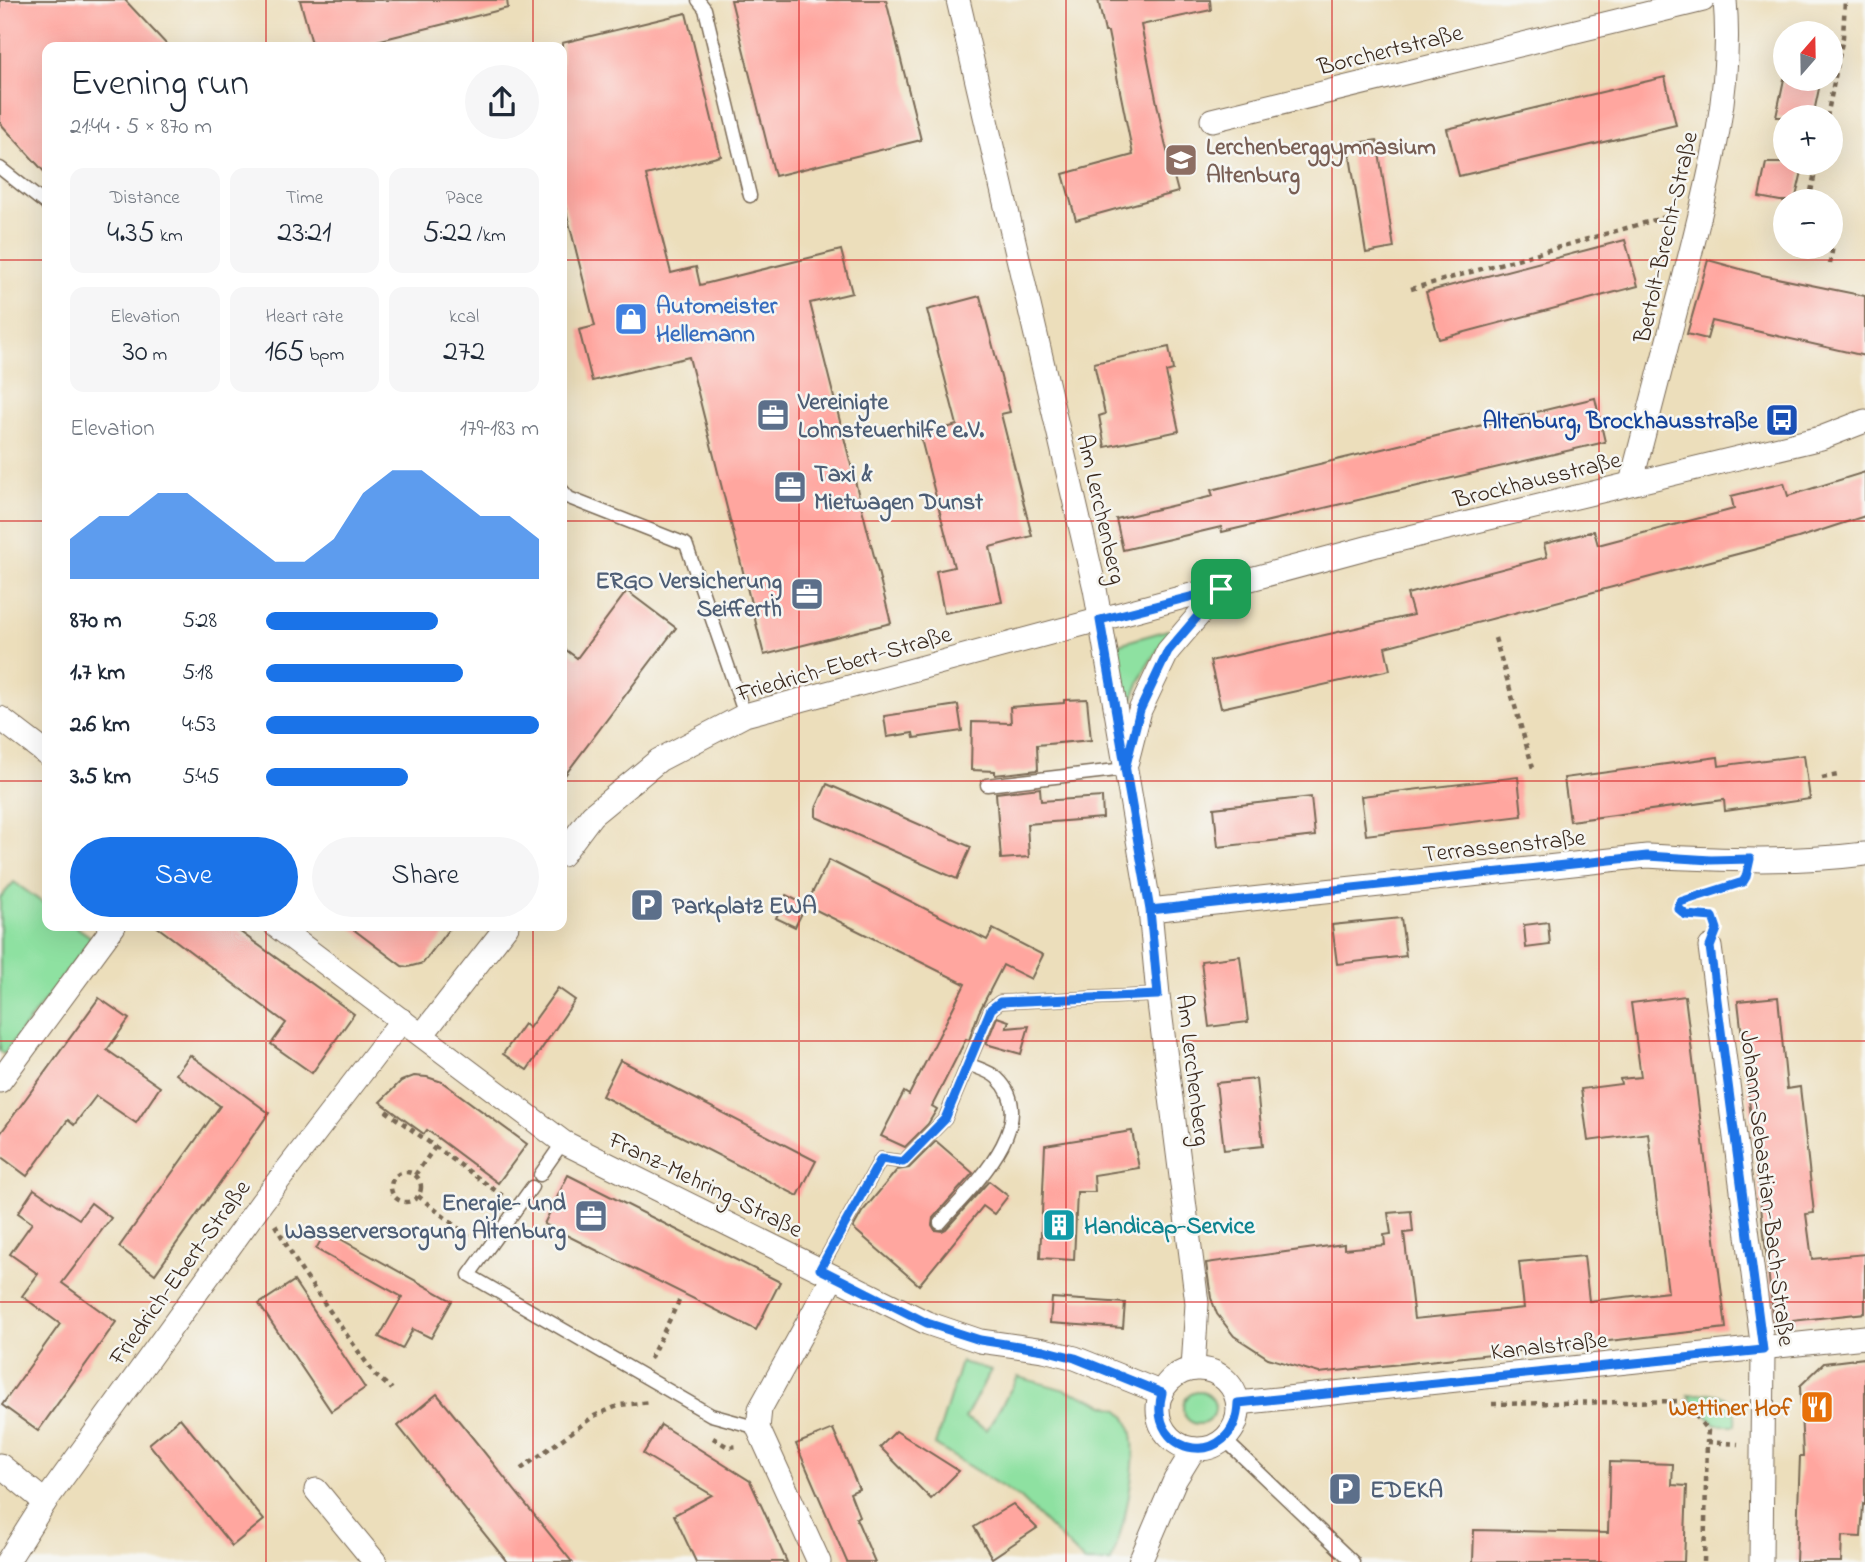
<!DOCTYPE html>
<meta charset="utf-8">
<style>
:root{--surface:#fff;--page:#f6f6f7;--text:#1f2937;--muted:#747a83;--accent:#1a73e8}
body{margin:0;font-family:"Indie Flower",sans-serif;background:var(--page);color:var(--text);height:100vh;display:flex;flex-direction:column;font-size:26px;white-space:nowrap}
*{box-sizing:border-box;margin:0}
p{font-size:23px;color:var(--muted)}
.icon{flex:none;width:38px;height:38px;fill:none;stroke:currentColor;stroke-width:2;stroke-linecap:round;stroke-linejoin:round}
.map{position:relative;flex:1;overflow:hidden}
.panel{position:absolute;left:42px;top:42px;width:525px;height:889px;display:flex;flex-direction:column;background:var(--surface);border-radius:14px;box-shadow:0 7px 28px #0002}
.panel>*{flex:none}
.needle{width:46px;rotate:20deg}
.controls{position:absolute;left:1773px;top:21px;display:grid;gap:14px}
.controls a{display:grid;place-items:center;width:70px;height:70px;border-radius:50%;background:var(--surface);box-shadow:0 7px 28px #0002;font-size:35px}
.pin{position:absolute;display:grid;place-items:center;width:60px;height:60px;color:#fff;margin:-30px;border-radius:14px;box-shadow:0 4px 10px #0006}
.round{display:grid;place-items:center;flex:none;width:74px;height:74px;border-radius:37px;background:var(--page)}
.head{display:flex;align-items:center;justify-content:space-between;height:119px;padding:0 28px}
h1{font-size:38px;font-weight:600;line-height:52px}
.figures{display:grid;grid-template-columns:repeat(3,1fr);gap:10px;height:119px;padding:7px 28px}
.figures div{display:grid;align-content:center;border-radius:14px;background:var(--page);text-align:center}
.figures b{font-size:30px;font-weight:600}
.figures small{font-size:19px;font-weight:400}
.figures p{font-size:19px}
.chart{height:196px;padding:14px 28px}
.chart p{display:flex;justify-content:space-between}
.chart svg{width:100%;height:126px;margin-top:7px;fill:var(--accent);opacity:.7}
.primary-button{display:flex;gap:14px;margin-top:auto;padding:14px 28px}
.primary-button a{flex:1;height:80px;border-radius:42px;background:var(--accent);color:#fff;font-size:28px;font-weight:600;line-height:80px;text-align:center}
.primary-button a+a{background:var(--page);color:var(--text)}
ul{padding:0 28px;list-style:none;font-size:23px}
li{display:grid;grid-template-columns:112px 84px 1fr;align-items:center;height:52px}
li i{height:18px;border-radius:9px;background:var(--accent)}
.map>svg:first-child{display:block}
.green{fill:#8ee1a1;stroke:#648660;stroke-width:2}
.building{fill:#ffa69f}
.lines{fill:none;stroke-linecap:round;stroke-linejoin:round}
.lane-casing{stroke:#796955;stroke-width:15}
.street-casing{stroke:#796955;stroke-width:25}
.path{stroke:#796955;stroke-width:4.5;stroke-dasharray:5 5;stroke-linecap:butt}
.lane{stroke:#fff;stroke-width:12}
.street{stroke:#fff;stroke-width:23}
.route-casing{stroke:#fff;stroke-width:14}
.route{stroke:#1a73e8;stroke-width:9}
.grid{fill:none;stroke:#d62828;stroke-width:2;stroke-opacity:0.55}
.labels{text-anchor:middle;stroke-width:5;stroke-linejoin:round;paint-order:stroke}
.street-label{font-size:24px;fill:#3b2a1e;stroke:#f6f6f2}
.education-label{font-size:24px;font-weight:bold;fill:#785e54;stroke:#f6f6f2;text-anchor:start}
.shop-label{font-size:24px;font-weight:bold;fill:#366cbe;stroke:#f6f6f2;text-anchor:start}
.service-label{font-size:24px;font-weight:bold;fill:#4e5e75;stroke:#f6f6f2;text-anchor:start}
.transit-label{font-size:24px;font-weight:bold;fill:#164399;stroke:#f6f6f2;text-anchor:end}
.culture-label{font-size:24px;font-weight:bold;fill:#0d838f;stroke:#f6f6f2;text-anchor:start}
.food-label{font-size:24px;font-weight:bold;fill:#c56008;stroke:#f6f6f2;text-anchor:end}
</style>
<div class="map">
<svg width="1865" height="1562" viewBox="0 0 1865 1562">
<rect width="100%" height="100%" fill="#f6f6f2"/>
<filter id="ink" filterUnits="userSpaceOnUse"><feTurbulence type="fractalNoise" baseFrequency=".0143" numOctaves="2"/><feDisplacementMap in="SourceGraphic" scale="14" xChannelSelector="R" yChannelSelector="G"/><feConvolveMatrix kernelMatrix="1 2 1 2 8 2 1 2 1" color-interpolation-filters="sRGB"/></filter>
<filter id="wash" filterUnits="userSpaceOnUse"><feTurbulence type="fractalNoise" baseFrequency=".00686" numOctaves="4" result="noise"/><feDisplacementMap in="SourceGraphic" scale="28" xChannelSelector="R" yChannelSelector="G"/><feGaussianBlur stdDeviation="1.57" result="paint"/><feColorMatrix in="noise" values="0 0 0 0 0 0 0 0 0 0 0 0 0 0 0 0 0 1.4 0 .05"/><feComposite in="paint" operator="in"/></filter>
<g filter="url(#wash)">
<rect width="100%" height="100%" fill="#ecdebb"/>
<!-- green -->
<g class="green">
<polygon points="1168,630 1169,633 1145,669 1127,713 1112,646"/>
<polygon points="14,882 47,906 47,926 75,926 92,938 4,1054 0,1051 0,898"/>
<path d="M961 1362 991 1370 965 1418 987 1430 1018 1377C1047 1385 1077 1392 1105 1405 1110 1407 1116 1408 1120 1411 1150 1434 1122 1532 1111 1562H1085L1020 1498 935 1445Z"/>
<circle cx="1199" cy="1408" r="16"/>
<path d="M1709 1393C1729 1395 1737 1405 1735 1425H1715L1688 1395Z"/>
</g>
<g id="blocks">
<!-- building -->
<g class="building">
<polygon points="0,0 125,0 169,47 47,47 47,175 0,123"/>
<polygon points="300,0 507,0 508,8 353,47 313,47"/>
<polygon points="731,0 886,0 921,140 775,176"/>
<polygon points="1098,0 1210,0 1211,10 1141,25 1165,143 1178,192 1076,220 1063,174 1133,155 1108,32 1105,32"/>
<polygon points="686,13 721,156 646,175 671,273 696,267 700,285 841,250 852,293 810,303 891,623 764,655 689,357 592,381 579,330 595,326 562,195 562,43"/>
<polygon points="1665,77 1676,125 1459,176 1447,129"/>
<polygon points="1784,79 1821,79 1813,117 1776,117"/>
<polygon points="1377,140 1394,248 1366,253 1348,144"/>
<polygon points="1766,163 1804,163 1795,201 1780,201 1759,197"/>
<polygon points="1625,240 1638,286 1439,339 1426,292"/>
<polygon points="1708,260 1762,275 1865,296 1865,356 1712,321 1707,339 1687,334"/>
<polygon points="980,296 1010,412 1001,414 1032,536 990,547 1002,602 944,613 936,571 954,567 920,435 957,425 927,310"/>
<polygon points="1169,347 1173,370 1166,372 1179,431 1105,447 1099,416 1105,414 1094,363"/>
<polygon points="1595,398 1605,442 1222,532 1221,527 1123,550 1116,519 1213,496 1211,490"/>
<polygon points="1865,472 1865,516 1798,538 1385,647 1390,670 1221,708 1210,661 1413,615 1407,594 1547,557 1544,544 1594,531 1598,545 1734,509 1731,496 1784,483 1788,496"/>
<polygon points="627,591 676,628 562,779 562,647 577,658"/>
<polygon points="1087,699 1091,740 1037,745 1038,770 995,775 995,771 971,770 972,722 1011,723 1010,707 1064,703 1064,700"/>
<polygon points="958,705 962,731 914,738 913,733 887,737 884,716"/>
<polygon points="1804,755 1810,799 1725,811 1724,800 1570,821 1564,778 1718,757 1719,766"/>
<polygon points="1518,777 1522,816 1366,835 1361,796"/>
<polygon points="827,784 971,847 957,879 816,817 816,808"/>
<polygon points="1040,788 1041,801 1102,797 1103,818 1027,824 1029,857 1001,859 996,793"/>
<polygon points="1311,797 1315,836 1218,847 1214,808"/>
<polygon points="829,860 987,940 993,929 1043,955 1031,979 1003,965 979,1012 969,1040 966,1039 932,1106 937,1109 928,1124 905,1147 881,1136 904,1092 909,1095 965,984 806,905"/>
<polygon points="786,895 806,905 795,927 776,918"/>
<polygon points="1401,918 1406,956 1337,964 1332,925"/>
<polygon points="1548,922 1550,945 1526,948 1524,925"/>
<polygon points="156,926 232,926 354,1014 312,1073 271,1044 286,1023"/>
<polygon points="349,926 451,926 423,963 408,967 402,966"/>
<polygon points="1240,956 1248,1022 1209,1027 1201,961"/>
<polygon points="558,988 575,1000 527,1070 503,1054 524,1024 529,1028"/>
<polygon points="1685,996 1726,1328 1319,1373 1268,1358 1234,1336 1217,1314 1211,1298 1206,1263 1344,1244 1344,1249 1385,1245 1384,1235 1391,1234 1388,1213 1411,1211 1413,1232 1404,1233 1414,1319 1524,1308 1519,1262 1584,1256 1589,1301 1668,1292 1648,1133 1588,1141 1581,1089 1621,1084 1620,1079 1641,1077 1631,1003"/>
<polygon points="1778,997 1787,1089 1800,1087 1814,1213 1806,1214 1812,1259 1865,1254 1865,1313 1774,1323 1738,1001"/>
<polygon points="99,998 129,1019 107,1050 160,1087 136,1123 96,1096 74,1125 68,1120 27,1176 0,1156 0,1134"/>
<polygon points="997,1017 1009,1021 1006,1028 1029,1026 1021,1054 986,1044"/>
<polygon points="190,1055 269,1113 155,1274 119,1247 220,1106 176,1074"/>
<polygon points="620,1060 816,1161 798,1196 602,1096"/>
<polygon points="414,1076 427,1077 442,1082 527,1144 498,1183 427,1130 424,1134 380,1102 401,1081"/>
<polygon points="1256,1079 1263,1146 1224,1150 1216,1083"/>
<polygon points="1132,1131 1139,1168 1094,1175 1095,1192 1077,1192 1074,1260 1040,1258 1045,1145"/>
<polygon points="936,1141 973,1173 933,1218 932,1225 935,1230 942,1231 946,1229 989,1181 1008,1196 994,1214 983,1206 919,1285 853,1228 862,1212 897,1170 909,1168"/>
<polygon points="568,1175 780,1282 756,1330 544,1224"/>
<polygon points="34,1189 79,1219 91,1203 111,1218 62,1283 116,1322 38,1431 2,1405 60,1324 22,1296 38,1274 10,1254 32,1223 18,1213"/>
<polygon points="326,1231 452,1301 431,1338 413,1329 402,1349 379,1337 402,1297 316,1249"/>
<polygon points="294,1281 365,1388 331,1411 259,1304"/>
<polygon points="1052,1298 1125,1303 1123,1328 1050,1323"/>
<polygon points="1865,1358 1865,1505 1863,1504 1861,1537 1842,1536 1841,1562 1796,1562 1800,1456 1803,1456 1800,1386 1824,1363"/>
<polygon points="437,1394 472,1437 572,1562 507,1562 398,1426"/>
<polygon points="180,1418 264,1520 232,1546 149,1444"/>
<polygon points="661,1425 750,1481 787,1562 696,1562 674,1515 712,1495 643,1454"/>
<polygon points="833,1429 859,1489 850,1493 859,1516 856,1518 875,1562 847,1562 796,1444"/>
<polygon points="896,1431 959,1471 931,1499 880,1447"/>
<polygon points="1610,1462 1673,1464 1672,1485 1687,1486 1684,1562 1473,1562 1474,1530 1608,1533"/>
<polygon points="1013,1504 1037,1528 992,1558 974,1527"/>
</g>
</g>
</g>
<g filter="url(#ink)">
<use href="#blocks" fill-opacity="0" stroke="#796955" stroke-width="2"/>
<g class="lines">
<defs>
<g id="lane">
<polyline points="698,0 705,9 750,196"/>
<polyline points="0,168 47,205"/>
<polyline points="562,490 569,498 686,544 745,715"/>
<polyline points="987,785 1125,769"/>
<polyline points="540,1175 563,1142"/>
<polyline points="532,1187 469,1275 711,1415 758,1428"/>
<path d="M940 1223C968 1191 1044 1122 997 1078 990 1071 977 1068 968 1064"/>
<polyline points="820,1269 881,1159 903,1162 945,1119 991,1009 1000,1002 1158,995"/>
<polyline points="1224,1439 1353,1562"/>
</g>
<g id="street">
<polyline points="958,0 1095,589 1150,910 1158,995 1197,1303 1193,1369"/>
<polyline points="1212,120 1703,0"/>
<path d="M1631 483C1649 411 1668 339 1687 267 1709 180 1733 90 1725 0"/>
<polyline points="0,718 47,754"/>
<polyline points="1127,761 1140,710 1168,651 1221,589"/>
<polyline points="562,855 592,815 659,760 745,715 1377,545 1821,438 1865,421"/>
<path d="M1150 910 1647 856C1719 860 1793 863 1865 854"/>
<polyline points="276,926 563,1142 927,1323 980,1341 1044,1350 1075,1358 1162,1393"/>
<polyline points="1710,947 1763,1350 1761,1562"/>
<polyline points="422,1035 507,926"/>
<polyline points="0,1081 114,926"/>
<circle cx="1198" cy="1409" r="40"/>
<polyline points="1238,1403 1865,1337"/>
<polyline points="0,1465 45,1502"/>
<polyline points="316,1490 375,1562"/>
<polyline points="7,1562 45,1502 262,1202 402,1020"/>
<polyline points="819,1562 758,1428 760,1409 833,1277"/>
<polyline points="1140,1562 1175,1480 1194,1449"/>
</g>
</defs>
<!-- lane casing -->
<use href="#lane" class="lane-casing"/>
<!-- street casing -->
<use href="#street" class="street-casing"/>
<!-- path -->
<g class="path">
<polyline points="1827,117 1843,37 1845,0"/>
<polyline points="1809,201 1817,163"/>
<polyline points="1830,264 1833,245 1830,229"/>
<polyline points="1411,289 1676,214"/>
<polyline points="1495,638 1533,768"/>
<polyline points="1822,778 1838,775"/>
<polyline points="1716,924 1713,917 1681,912 1678,905 1680,902 1732,886"/>
<polyline points="386,1111 503,1196"/>
<circle cx="406" cy="1187" r="15"/>
<polyline points="415,1175 435,1147"/>
<polyline points="418,1196 472,1239"/>
<polyline points="275,1225 301,1270 375,1375 392,1389"/>
<polyline points="650,1359 679,1301"/>
<polyline points="1492,1404 1684,1401 1708,1431 1707,1442"/>
<polyline points="713,1438 728,1447 740,1446"/>
<polyline points="521,1469 594,1416 620,1405 651,1402"/>
<polyline points="1704,1562 1707,1442 1738,1444"/>
</g>
<!-- lane -->
<use href="#lane" class="lane"/>
<!-- street -->
<use href="#street" class="street"/>
</g>
</g>
<g class="lines" filter="url(#ink)">
<defs>
<path id="route" d="M1221 589 1168 651 1140 710 1125 769 1150 910 1158 995 1000 1002 991 1009 945 1119 903 1162 881 1159 820 1269 927 1323 980 1340 1044 1350 1075 1358 1162 1393C1145 1458 1236 1471 1238 1403L1763 1350 1710 947 1717 929 1713 917 1686 915 1678 908 1680 902 1743 882 1746 877 1750 859 1711 860 1647 856 1150 910 1100 620 1221 589"/>
</defs>
<!-- route casing -->
<use href="#route" class="route-casing"/>
<!-- route -->
<use href="#route" class="route"/>
</g>
<!-- grid -->
<path class="grid" d="M266 0V47M533 0V47M799 0V1562M1066 0V1562M1332 0V1562M1599 0V1562M0 260H47M562 260H1865M0 521H47M562 521H1865M0 781H47M562 781H1865M266 926V1562M533 926V1562M0 1041H1865M0 1302H1865"/>
<!-- icons -->
<defs>
<symbol id="school-square" viewBox="-11 -11 22 22"><rect x="-9" y="-9" width="18" height="18" rx="4" fill="#8d6e63" stroke="#f6f6f2"/><path d="M0-5L7-2L0 1L-7-2ZM-4 1L0 2.5L4 1V4Q0 6-4 4Z" fill="#fff"/></symbol>
<symbol id="shop-square" viewBox="-11 -11 22 22"><rect x="-9" y="-9" width="18" height="18" rx="4" fill="#3f7fe0" stroke="#f6f6f2"/><path d="M-5-2.5h2.3a2.7 3.5 0 0 1 5.4 0H5L5.5 6h-11ZM-1.5-2.5h3a1.5 2.3 0 0 0-3 0Z" fill="#fff"/></symbol>
<symbol id="office-square" viewBox="-11 -11 22 22"><rect x="-9" y="-9" width="18" height="18" rx="4" fill="#5c6f8a" stroke="#f6f6f2"/><path d="M-6-3h4V-5.5h4V-3h4V5H-6ZM-1-4.5V-3h2v-1.5ZM-6 0V1H6V0Z" fill="#fff"/></symbol>
<symbol id="bus-square" viewBox="-11 -11 22 22"><rect x="-9" y="-9" width="18" height="18" rx="4" fill="#1a4fb4" stroke="#f6f6f2"/><path d="M-5-6H5V4H4V6H2V4H-2V6H-4V4H-5ZM-3.5-4V0h7V-4ZM-3.5 1.2v1.5H-2V1.2ZM2 1.2v1.5H3.5V1.2Z" fill="#fff"/></symbol>
<symbol id="parking-square" viewBox="-11 -11 22 22"><rect x="-9" y="-9" width="18" height="18" rx="4" fill="#5c6f8a" stroke="#f6f6f2"/><path d="M-3.5-5.5H1a3.5 3.5 0 0 1 0 7H-1V5.5H-3.5ZM-1-3.4V-.6H.8a1.4 1.4 0 0 0 0-2.8Z" fill="#fff"/></symbol>
<symbol id="building-square" viewBox="-11 -11 22 22"><rect x="-9" y="-9" width="18" height="18" rx="4" fill="#0f9aa8" stroke="#f6f6f2"/><path d="M-4-6H4V6H1V3H-1V6H-4ZM-2.5-4.3h1.7v1.8h-1.7ZM.8-4.3h1.7v1.8H.8ZM-2.5-1h1.7V.8h-1.7ZM.8-1h1.7V.8H.8Z" fill="#fff"/></symbol>
<symbol id="restaurant-square" viewBox="-11 -11 22 22"><rect x="-9" y="-9" width="18" height="18" rx="4" fill="#e8710a" stroke="#f6f6f2"/><path d="M-5-6h1v4h1v-4h1v4h1v-4h1v5L-1.5 .5V6h-2V.5L-5-1ZM5-6V6H3V1.5H1.5Q1.5-4 5-6Z" fill="#fff"/></symbol>
</defs>
<g fill-rule="evenodd">
<use href="#school-square" x="1162" y="141" width="38" height="38"/>
<use href="#shop-square" x="612" y="300" width="38" height="38"/>
<use href="#office-square" x="754" y="396" width="38" height="38"/>
<use href="#bus-square" x="1763" y="401" width="38" height="38"/>
<use href="#office-square" x="771" y="468" width="38" height="38"/>
<use href="#office-square" x="788" y="575" width="38" height="38"/>
<use href="#parking-square" x="628" y="886" width="38" height="38"/>
<use href="#office-square" x="572" y="1197" width="38" height="38"/>
<use href="#building-square" x="1040" y="1206" width="38" height="38"/>
<use href="#restaurant-square" x="1798" y="1388" width="38" height="38"/>
<use href="#parking-square" x="1326" y="1470" width="38" height="38"/>
</g>
<g class="labels">
<!-- street labels -->
<g class="street-label">
<text transform="translate(1390 49) rotate(-14)" y="8">Borchertstraße</text>
<text transform="translate(1665 237) rotate(-77)" y="8">Bertolt-Brecht-Straße</text>
<text transform="translate(1537 479) rotate(-14)" y="8">Brockhausstraße</text>
<text transform="translate(1102 509) rotate(77)" y="8">Am Lerchenberg</text>
<text transform="translate(844 663) rotate(-16)" y="8">Friedrich-Ebert-Straße</text>
<text transform="translate(1504 845) rotate(-6)" y="8">Terrassenstraße</text>
<text transform="translate(1194 1070) rotate(83)" y="8">Am Lerchenberg</text>
<text transform="translate(706 1184) rotate(26)" y="8">Franz-Mehring-Straße</text>
<text transform="translate(1768 1188) rotate(83)" y="8">Johann-Sebastian-Bach-Straße</text>
<text transform="translate(179 1272) rotate(-54)" y="8">Friedrich-Ebert-Straße</text>
<text transform="translate(1549 1345) rotate(-6)" y="8">Kanalstraße</text>
</g>
<!-- education labels -->
<g class="education-label">
<text x="1206" y="154">Lerchenberggymnasium<tspan x="1206" dy="28">Altenburg</tspan></text>
</g>
<!-- shop labels -->
<g class="shop-label">
<text x="656" y="313">Automeister<tspan x="656" dy="28">Hellemann</tspan></text>
</g>
<!-- service labels -->
<g class="service-label">
<text x="798" y="409">Vereinigte<tspan x="798" dy="28">Lohnsteuerhilfe e.V.</tspan></text>
<text x="814" y="481">Taxi &amp;<tspan x="814" dy="28">Mietwagen Dunst</tspan></text>
<text x="782" y="588" text-anchor="end">ERGO Versicherung<tspan x="782" dy="28">Seifferth</tspan></text>
<text x="672" y="913">Parkplatz EWA</text>
<text x="566" y="1210" text-anchor="end">Energie- und<tspan x="566" dy="28">Wasserversorgung Altenburg</tspan></text>
<text x="1370" y="1497">EDEKA</text>
</g>
<!-- transit labels -->
<g class="transit-label">
<text x="1758" y="428">Altenburg, Brockhausstraße</text>
</g>
<!-- culture labels -->
<g class="culture-label">
<text x="1084" y="1233">Handicap-Service</text>
</g>
<!-- food labels -->
<g class="food-label">
<text x="1792" y="1415">Wettiner Hof</text>
</g>
</g>
</svg>
<div class="controls">
<a><svg class="needle" viewBox="-14 -14 28 28"><path d="M0-13l5 13h-10z" fill="#e53935"/><path d="M0 13l5-13h-10z" fill="#747a83"/></svg></a>
<a>+</a>
<a>−</a>
</div>
<div class="pin" style="left:1221px;top:589px;background:#1e9e55"><svg class="icon" aria-label="arrive" viewBox="0 0 24 24"><path d="M6 21V4h12l-3 4 3 4H6"/></svg></div>
<section class="panel">
<div class="head"><div><h1>Evening run</h1><p>21:44 · 5 × 870 m</p></div><a class="round"><svg class="icon" aria-label="share" viewBox="0 0 24 24"><path d="M12 15V3M7 8l5-5 5 5M5 13v7h14v-7"/></svg></a></div>
<div class="figures">
<div><p>Distance</p><b>4.35<small> km</small></b></div>
<div><p>Time</p><b>23:21</b></div>
<div><p>Pace</p><b>5:22<small> /km</small></b></div>
</div>
<div class="figures">
<div><p>Elevation</p><b>30<small> m</small></b></div>
<div><p>Heart rate</p><b>165<small> bpm</small></b></div>
<div><p>kcal</p><b>272</b></div>
</div>
<div class="chart"><p><span>Elevation</span>179–183 m</p>
<svg viewBox="0 0 160 44" preserveAspectRatio="none"><path d="M0 44V30L10 22L20 22L30 14L40 14L50 22L60 30L70 38L80 38L90 30L100 14L110 6L120 6L130 14L140 22L150 22L160 30V44z"/></svg>
</div>
<ul>
<li><b>870 m</b>5:28<i style="width:63%"></i></li>
<li><b>1.7 km</b>5:18<i style="width:72%"></i></li>
<li><b>2.6 km</b>4:53<i style="width:100%"></i></li>
<li><b>3.5 km</b>5:45<i style="width:52%"></i></li>
</ul>
<div class="primary-button"><a>Save</a><a>Share</a></div>
</section>
</div>
